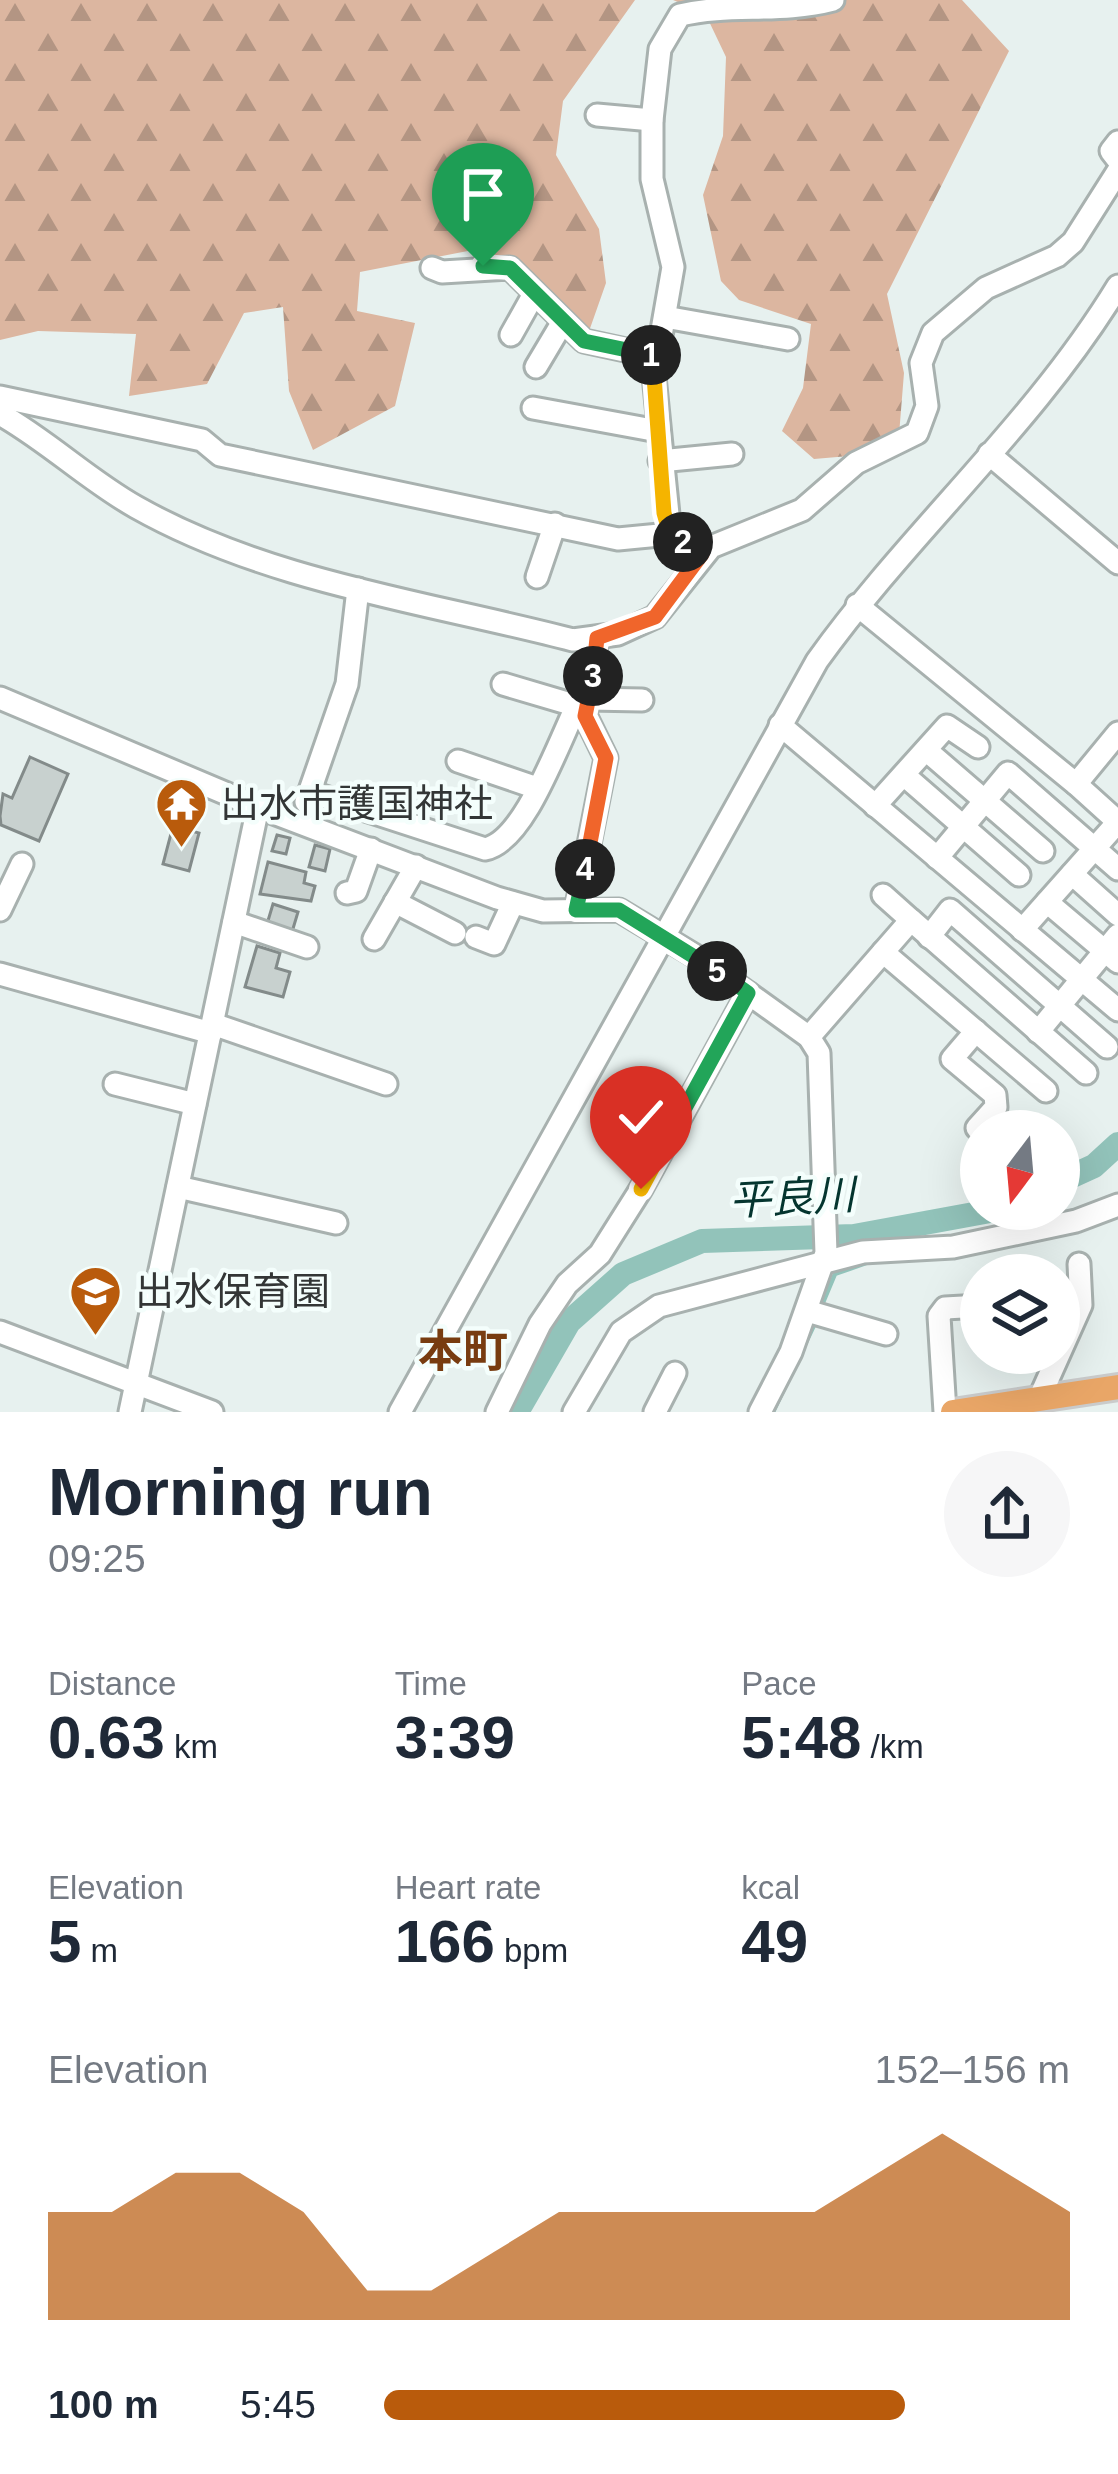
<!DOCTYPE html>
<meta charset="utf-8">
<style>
:root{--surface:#fff;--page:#f6f6f7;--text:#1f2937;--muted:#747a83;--accent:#b95b0c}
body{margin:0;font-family:Helvetica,"Noto Sans JP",sans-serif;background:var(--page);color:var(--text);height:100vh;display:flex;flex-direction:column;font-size:45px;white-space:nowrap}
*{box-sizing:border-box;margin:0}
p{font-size:39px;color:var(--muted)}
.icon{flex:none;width:66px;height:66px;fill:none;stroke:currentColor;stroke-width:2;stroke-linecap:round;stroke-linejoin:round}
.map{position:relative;height:1412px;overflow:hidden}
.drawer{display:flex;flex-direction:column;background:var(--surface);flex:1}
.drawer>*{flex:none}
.needle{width:78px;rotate:196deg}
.controls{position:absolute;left:960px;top:1110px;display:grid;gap:24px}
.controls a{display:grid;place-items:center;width:120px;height:120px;border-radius:50%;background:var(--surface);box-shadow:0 12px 48px #0002;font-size:60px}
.pin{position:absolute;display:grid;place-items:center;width:102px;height:102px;color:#fff;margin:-123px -51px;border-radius:50% 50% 50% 0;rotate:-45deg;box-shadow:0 0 12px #0007}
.pin .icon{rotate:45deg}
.km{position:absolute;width:60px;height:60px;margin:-30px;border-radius:50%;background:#222;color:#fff;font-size:33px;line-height:60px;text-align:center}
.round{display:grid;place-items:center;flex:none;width:126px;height:126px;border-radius:63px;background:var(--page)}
.head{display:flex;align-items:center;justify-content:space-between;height:204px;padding:0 48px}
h1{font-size:66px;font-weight:700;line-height:90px}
.figures{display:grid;grid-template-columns:repeat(3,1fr);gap:18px;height:204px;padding:12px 48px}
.figures div{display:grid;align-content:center}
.figures b{font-size:60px;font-weight:700}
.figures small{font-size:33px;font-weight:400}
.figures p{font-size:33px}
.chart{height:336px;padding:24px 48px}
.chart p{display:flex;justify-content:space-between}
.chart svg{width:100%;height:216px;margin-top:12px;fill:var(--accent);opacity:.7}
ul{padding:0 48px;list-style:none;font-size:39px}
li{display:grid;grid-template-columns:192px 144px 1fr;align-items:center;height:90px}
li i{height:30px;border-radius:15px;background:var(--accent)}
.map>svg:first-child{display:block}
.forest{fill:url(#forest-firs)}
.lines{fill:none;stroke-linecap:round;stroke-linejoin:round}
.stream{stroke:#92c3ba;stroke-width:4.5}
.river{stroke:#92c3ba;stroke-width:24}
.building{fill:#c8d1cf;stroke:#838b8a;stroke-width:3}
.minor-casing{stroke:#a8b1af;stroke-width:27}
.major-casing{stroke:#cacbcb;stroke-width:30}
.minor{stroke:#fff;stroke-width:21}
.major{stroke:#e9a667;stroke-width:24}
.split-1-casing{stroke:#fff;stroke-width:24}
.split-2-casing{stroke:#fff;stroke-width:24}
.split-3-casing{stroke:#fff;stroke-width:24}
.split-4-casing{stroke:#fff;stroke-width:24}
.split-5-casing{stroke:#fff;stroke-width:24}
.split-6-casing{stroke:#fff;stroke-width:24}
.split-7-casing{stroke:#fff;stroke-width:24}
.split-1{stroke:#22a559;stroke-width:15}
.split-2{stroke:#f5b400;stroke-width:15}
.split-3{stroke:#f0652b;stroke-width:15}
.split-4{stroke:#f0652b;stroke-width:15}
.split-5{stroke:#22a559;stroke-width:15}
.split-6{stroke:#22a559;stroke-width:15}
.split-7{stroke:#f5b400;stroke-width:15}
.labels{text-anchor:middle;stroke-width:9;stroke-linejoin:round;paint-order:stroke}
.poi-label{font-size:39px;fill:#333636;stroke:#f4fefc;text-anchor:start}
.water-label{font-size:42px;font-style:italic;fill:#04352f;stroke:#f4fefc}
.quarter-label{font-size:45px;font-weight:bold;fill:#783c10;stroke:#f4fefc}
</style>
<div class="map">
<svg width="1118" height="1412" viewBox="0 0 1118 1412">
<defs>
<pattern id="forest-firs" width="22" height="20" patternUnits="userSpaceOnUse" patternTransform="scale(3)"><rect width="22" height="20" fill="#dcb6a0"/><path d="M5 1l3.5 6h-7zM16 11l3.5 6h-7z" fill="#b39583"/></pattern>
</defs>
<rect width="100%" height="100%" fill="#e7f1ef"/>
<!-- forest -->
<g class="forest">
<polygon points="0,0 635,0 563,101 556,155 599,229 606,283 581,354 478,249 360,272 357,311 415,323 395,406 313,450 289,391 283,307 244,313 207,384 129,396 136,334 38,331 0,340"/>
<polygon points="673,0 962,0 1009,51 887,294 904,373 899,435 849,456 814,459 782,431 803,388 811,324 739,300 721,281 703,195 723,136 726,57 705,13"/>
</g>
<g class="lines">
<!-- stream -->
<g class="stream">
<polyline points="822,1305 835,1274 872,1261"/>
<polyline points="773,1412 816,1321"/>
</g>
<!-- river -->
<g class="river">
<polyline points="1059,1182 1094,1166 1118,1144"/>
<polyline points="517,1412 569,1322 623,1274 702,1241 854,1236 1001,1209"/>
</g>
</g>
<!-- building -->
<g class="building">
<polygon points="30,757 68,774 39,841 1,825 0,816 3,794 12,798"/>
<polygon points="173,826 199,833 189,871 163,864"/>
<polygon points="277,835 290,838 286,854 272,851"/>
<polygon points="315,845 330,849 325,871 309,867"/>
<polygon points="268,862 306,872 304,883 315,886 311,901 260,894"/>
<polygon points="273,904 298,912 292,932 267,924"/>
<polygon points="257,946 280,953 276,968 290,972 283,997 245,987"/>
</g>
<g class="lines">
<defs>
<g id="minor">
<polyline points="597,115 652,120"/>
<polyline points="1118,142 1111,151 1118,160"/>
<polyline points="432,268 442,272 510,268 584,341 658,357"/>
<polyline points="665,317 788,339"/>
<polyline points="511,335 534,294"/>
<polyline points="536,367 561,325"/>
<polyline points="0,397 202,440 220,455 618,539 670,534 702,554"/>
<polyline points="533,408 658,431"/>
<path d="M0 414C48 441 88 480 136 507 269 582 427 602 573 640L618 634 655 617 711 547 802 510 856 463 917 433 927 406 921 363 933 333 986 288 1057 256 1073 242 1118 171"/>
<polyline points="989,454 1118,563"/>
<polyline points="660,461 732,454"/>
<path d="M670 534 654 376 673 267 652 179V120L660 49 680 15C730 3 780 14 833 0"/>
<polyline points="537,577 555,524"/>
<polyline points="857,605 1076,784 1118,733"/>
<polyline points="503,684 574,705"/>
<polyline points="0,698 258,807 497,898 543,911 619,910 702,960 809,1037 819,1053 826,1253 791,1352 760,1412"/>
<polyline points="588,699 642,700"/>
<polyline points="780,725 1118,1010"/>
<polyline points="926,750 1043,851"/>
<polyline points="458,761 537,788"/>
<polyline points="904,775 1019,875"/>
<polyline points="1076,784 1118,822"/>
<path d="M310 792 485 849C531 840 567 713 594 672"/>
<polyline points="306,802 347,684 358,589"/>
<polyline points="875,806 947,726 978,747"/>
<polyline points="937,858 1008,773 1118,869"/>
<polyline points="1072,874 1118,915"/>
<polyline points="347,893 356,891 371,849"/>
<polyline points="883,895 911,920"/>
<polyline points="395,902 455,933"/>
<polyline points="1047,902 1118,962"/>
<polyline points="0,910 22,864"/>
<polyline points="576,910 606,758 585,715 597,638"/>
<polyline points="234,922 307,947"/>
<polyline points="1022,930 1118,822"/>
<polyline points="476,937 494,944 513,903"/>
<polyline points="929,937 950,910 1107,1047"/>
<polyline points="374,939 416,866"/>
<polyline points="883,952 1046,1091"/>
<polyline points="0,974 211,1033"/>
<polyline points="213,1024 386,1084"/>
<polyline points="976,1031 952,1059 995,1095 996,1107 977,1128"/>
<polyline points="1038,1032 1118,935"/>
<polyline points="809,1037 911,920 1086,1073"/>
<polyline points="115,1084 195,1104"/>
<polyline points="178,1187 336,1223"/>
<polyline points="807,1311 886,1334"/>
<polyline points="0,1332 212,1412"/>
<polyline points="1039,1399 1081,1305 1079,1264"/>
<polyline points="130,1412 258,807"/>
<path d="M400 1412 817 661C911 530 1034 424 1118 286"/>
<polyline points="497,1412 540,1324 567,1284 600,1254 641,1189 748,993"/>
<polyline points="574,1412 621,1332 659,1306 863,1252 953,1247 1076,1221 1118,1205"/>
<polyline points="655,1412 675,1373"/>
<polyline points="945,1412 939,1316 945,1308 981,1306"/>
</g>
<polyline id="major" points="953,1412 1118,1387"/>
</defs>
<!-- minor casing -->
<use href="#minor" class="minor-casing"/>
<!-- major casing -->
<use href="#major" class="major-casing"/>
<!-- minor -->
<use href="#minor" class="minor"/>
<!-- major -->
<use href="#major" class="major"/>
</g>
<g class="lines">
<defs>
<polyline id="split-1" points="483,266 510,268 584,341 651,355"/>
<polyline id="split-2" points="651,355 658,357 654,376 664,513 670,534 683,542"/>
<polyline id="split-3" points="593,676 597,638 655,617 702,554 683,542"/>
<polyline id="split-4" points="585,869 606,758 585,716 593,676"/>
<polyline id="split-5" points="585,869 576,910 619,910 717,971"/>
<polyline id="split-6" points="669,1137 748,993 717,971"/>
<polyline id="split-7" points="641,1189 669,1137"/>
</defs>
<!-- split-1 casing -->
<use href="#split-1" class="split-1-casing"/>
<!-- split-2 casing -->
<use href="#split-2" class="split-2-casing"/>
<!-- split-3 casing -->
<use href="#split-3" class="split-3-casing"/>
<!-- split-4 casing -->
<use href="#split-4" class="split-4-casing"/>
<!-- split-5 casing -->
<use href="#split-5" class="split-5-casing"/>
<!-- split-6 casing -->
<use href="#split-6" class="split-6-casing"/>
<!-- split-7 casing -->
<use href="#split-7" class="split-7-casing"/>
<!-- split-1 -->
<use href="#split-1" class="split-1"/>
<!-- split-2 -->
<use href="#split-2" class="split-2"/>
<!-- split-3 -->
<use href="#split-3" class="split-3"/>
<!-- split-4 -->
<use href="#split-4" class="split-4"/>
<!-- split-5 -->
<use href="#split-5" class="split-5"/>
<!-- split-6 -->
<use href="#split-6" class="split-6"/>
<!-- split-7 -->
<use href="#split-7" class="split-7"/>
</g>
<!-- icons -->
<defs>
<symbol id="temple-pin" viewBox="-11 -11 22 30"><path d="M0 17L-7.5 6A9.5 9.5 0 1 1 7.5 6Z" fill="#b95b0c" stroke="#f4fefc"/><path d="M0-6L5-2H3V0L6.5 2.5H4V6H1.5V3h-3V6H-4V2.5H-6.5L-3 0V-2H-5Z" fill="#fff"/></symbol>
<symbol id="school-pin" viewBox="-11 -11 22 30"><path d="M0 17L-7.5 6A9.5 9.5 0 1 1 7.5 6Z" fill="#b95b0c" stroke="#f4fefc"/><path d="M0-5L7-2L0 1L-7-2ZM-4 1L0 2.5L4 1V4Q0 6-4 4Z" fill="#fff"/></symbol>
</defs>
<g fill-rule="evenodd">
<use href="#temple-pin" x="152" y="774" width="59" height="81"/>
<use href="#school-pin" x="66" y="1262" width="59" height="81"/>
</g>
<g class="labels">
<!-- poi labels -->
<g class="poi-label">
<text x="220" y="817">出水市護国神社</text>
<text x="135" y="1305">出水保育園</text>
</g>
<!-- water labels -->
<g class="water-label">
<text transform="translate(792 1197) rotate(-3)" y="15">平良川</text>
</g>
<!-- quarter labels -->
<g class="quarter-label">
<text x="463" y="1367">本町</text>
</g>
</g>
</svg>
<div class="controls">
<a><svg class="needle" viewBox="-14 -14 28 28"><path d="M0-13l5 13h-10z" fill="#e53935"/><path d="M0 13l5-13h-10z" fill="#747a83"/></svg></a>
<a><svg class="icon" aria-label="layers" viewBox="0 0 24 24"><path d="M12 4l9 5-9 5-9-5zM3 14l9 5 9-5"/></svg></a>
</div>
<div class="pin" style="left:483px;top:266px;background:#1e9e55"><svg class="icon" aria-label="arrive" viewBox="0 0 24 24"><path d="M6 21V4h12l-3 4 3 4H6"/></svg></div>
<div class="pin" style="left:641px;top:1189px;background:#d93025"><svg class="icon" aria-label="check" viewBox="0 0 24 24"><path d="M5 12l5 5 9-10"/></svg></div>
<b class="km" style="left:651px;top:355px">1</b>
<b class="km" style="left:683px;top:542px">2</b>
<b class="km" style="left:593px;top:676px">3</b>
<b class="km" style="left:585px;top:869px">4</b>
<b class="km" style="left:717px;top:971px">5</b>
</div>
<section class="drawer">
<div class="head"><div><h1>Morning run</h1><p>09:25</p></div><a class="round"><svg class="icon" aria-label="share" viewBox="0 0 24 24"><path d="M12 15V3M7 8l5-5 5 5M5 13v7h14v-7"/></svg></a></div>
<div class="figures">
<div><p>Distance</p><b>0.63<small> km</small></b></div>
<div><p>Time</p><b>3:39</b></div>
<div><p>Pace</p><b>5:48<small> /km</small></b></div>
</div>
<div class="figures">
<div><p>Elevation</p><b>5<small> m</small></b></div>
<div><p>Heart rate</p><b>166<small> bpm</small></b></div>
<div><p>kcal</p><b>49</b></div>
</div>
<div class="chart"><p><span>Elevation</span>152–156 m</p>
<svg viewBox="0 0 160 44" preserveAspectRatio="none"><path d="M0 44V22L10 22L20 14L30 14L40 22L50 38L60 38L70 30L80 22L90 22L100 22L110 22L120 22L130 14L140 6L150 14L160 22V44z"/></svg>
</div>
<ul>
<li><b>100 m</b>5:45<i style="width:76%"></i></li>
</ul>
</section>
